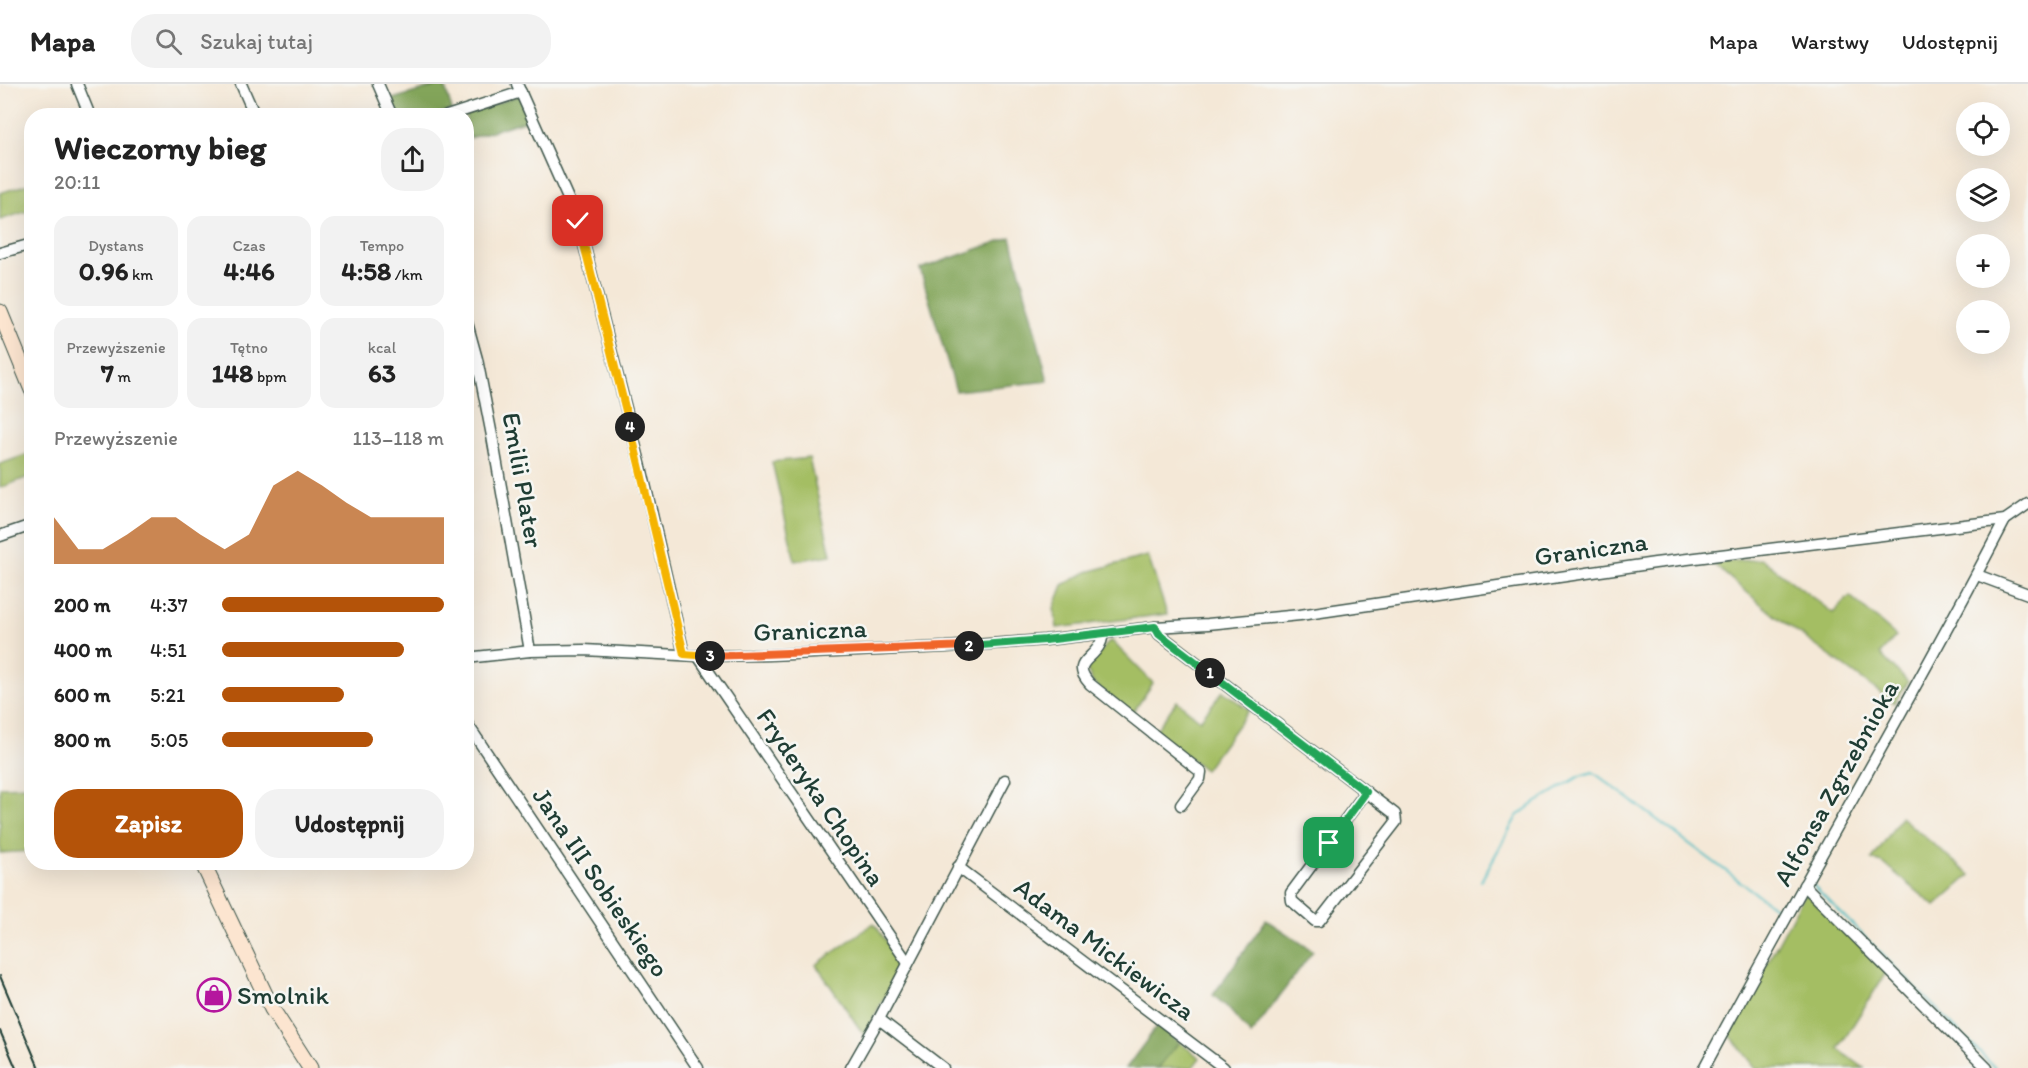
<!DOCTYPE html>
<html lang="pl">
<meta charset="utf-8">
<style>
:root{--surface:#fff;--page:#f2f2f2;--text:#222;--muted:#767676;--line:#e0e0e0;--accent:#b45309}
body{margin:0;font-family:Itim,sans-serif;background:var(--page);color:var(--text);height:100vh;display:flex;flex-direction:column;font-size:22px;white-space:nowrap}
*{box-sizing:border-box;margin:0}
p{font-size:20px;color:var(--muted)}
.icon{flex:none;width:33px;height:33px;fill:none;stroke:currentColor;stroke-width:2;stroke-linecap:round;stroke-linejoin:round}
.map{position:relative;flex:1;overflow:hidden}
.sheet{position:absolute;left:24px;top:24px;width:450px;height:762px;display:flex;flex-direction:column;background:var(--surface);border-radius:24px;box-shadow:0 6px 24px #0002}
.sheet>*{flex:none}
.fabs{position:absolute;left:1956px;top:18px;display:grid;gap:12px}
.fabs a{display:grid;place-items:center;width:54px;height:54px;border-radius:50%;background:var(--surface);box-shadow:0 6px 24px #0002;font-size:30px}
.pin{position:absolute;display:grid;place-items:center;width:51px;height:51px;color:#fff;margin:-26px;border-radius:12px;box-shadow:0 3px 9px #0006}
.km{position:absolute;width:30px;height:30px;margin:-15px;border-radius:50%;background:#222;color:#fff;font-size:16px;line-height:30px;text-align:center}
.round{display:grid;place-items:center;flex:none;width:63px;height:63px;border-radius:24px;background:var(--page)}
.head{display:flex;align-items:center;justify-content:space-between;height:102px;padding:0 30px}
h1{font-size:33px;font-weight:700;line-height:45px}
.figures{display:grid;grid-template-columns:repeat(3,1fr);gap:9px;height:102px;padding:6px 30px}
.figures div{display:grid;align-content:center;border-radius:15px;background:var(--page);text-align:center}
.figures b{font-size:26px;font-weight:700}
.figures small{font-size:16px;font-weight:400}
.figures p{font-size:16px}
.chart{height:168px;padding:12px 30px}
.chart p{display:flex;justify-content:space-between}
.chart svg{width:100%;height:108px;margin-top:6px;fill:var(--accent);opacity:.7}
.action{display:flex;gap:12px;margin-top:auto;padding:12px 30px}
.action a{flex:1;height:69px;border-radius:24px;background:var(--accent);color:#fff;font-size:24px;font-weight:700;line-height:69px;text-align:center}
.action a+a{background:var(--page);color:var(--text)}
ul{padding:0 30px;list-style:none;font-size:20px}
li{display:grid;grid-template-columns:96px 72px 1fr;align-items:center;height:45px}
li i{height:15px;border-radius:8px;background:var(--accent)}
header{display:flex;align-items:center;gap:36px;box-sizing:border-box;height:84px;padding:0 30px;background:var(--surface);border-bottom:2px solid var(--line)}
header strong{font-size:28px}
nav{display:flex;gap:33px;margin-inline-start:auto;font-size:21px}
.search{width:420px;height:54px;background:var(--page);display:flex;align-items:center;gap:15px;box-sizing:border-box;padding:0 21px;border-radius:24px;color:var(--muted);font-size:22px}
.map>svg:first-child{display:block}
.green{fill:#a4be64;stroke:#627e4c;stroke-width:1.5}
.forest{fill:#83a55a;stroke:#517147;stroke-width:1.5}
.lines{fill:none;stroke-linecap:round;stroke-linejoin:round}
.stream{stroke:#4dbcc2;stroke-width:2}
.street-casing{stroke:#3f574c;stroke-width:13}
.secondary-casing{stroke:#3f574c;stroke-width:17}
.street{stroke:#fff;stroke-width:10}
.secondary{stroke:#fce5d0;stroke-width:15}
.rail{stroke:#1f3d34;stroke-width:2}
.split-1-casing{stroke:#fff;stroke-width:12}
.split-2-casing{stroke:#fff;stroke-width:12}
.split-3-casing{stroke:#fff;stroke-width:12}
.split-4-casing{stroke:#fff;stroke-width:12}
.split-5-casing{stroke:#fff;stroke-width:12}
.split-1{stroke:#22a559;stroke-width:8}
.split-2{stroke:#22a559;stroke-width:8}
.split-3{stroke:#f0652b;stroke-width:8}
.split-4{stroke:#f5b400;stroke-width:8}
.split-5{stroke:#f5b400;stroke-width:8}
.labels{text-anchor:middle;stroke-width:5;stroke-linejoin:round;paint-order:stroke}
.street-label{font-size:26px;fill:#1f3d34;stroke:#f6f6f2}
.poi-label{font-size:26px;fill:#1f3d34;stroke:#f6f6f2;text-anchor:start}
</style>
<header>
<strong>Mapa</strong>
<div class="search"><svg class="icon" aria-label="search" viewBox="0 0 24 24"><circle cx="10" cy="10" r="6"/><path d="M15 15l6 6"/></svg>Szukaj tutaj</div>
<nav><a>Mapa</a><a>Warstwy</a><a>Udostępnij</a></nav>
</header>
<div class="map">
<svg width="2028" height="984" viewBox="0 0 2028 984">
<rect width="100%" height="100%" fill="#f6f6f2"/>
<filter id="ink" filterUnits="userSpaceOnUse"><feTurbulence type="fractalNoise" baseFrequency=".0167" numOctaves="2"/><feDisplacementMap in="SourceGraphic" scale="12" xChannelSelector="R" yChannelSelector="G"/><feConvolveMatrix kernelMatrix="1 2 1 2 8 2 1 2 1" color-interpolation-filters="sRGB"/></filter>
<filter id="wash" filterUnits="userSpaceOnUse"><feTurbulence type="fractalNoise" baseFrequency=".008" numOctaves="4" result="noise"/><feDisplacementMap in="SourceGraphic" scale="24" xChannelSelector="R" yChannelSelector="G"/><feGaussianBlur stdDeviation="1.35" result="paint"/><feColorMatrix in="noise" values="0 0 0 0 0 0 0 0 0 0 0 0 0 0 0 0 0 1.4 0 .05"/><feComposite in="paint" operator="in"/></filter>
<g filter="url(#wash)">
<rect width="100%" height="100%" fill="#f4e8d7"/>
<!-- green -->
<g class="green">
<polygon points="31,99 31,126 0,136 0,109"/>
<polygon points="31,369 31,392 0,404 0,380"/>
<polygon points="809,374 831,471 795,477 772,378"/>
<polygon points="1148,472 1167,530 1057,544 1054,524 1063,501 1087,488"/>
<polygon points="1762,475 1833,529 1850,512 1896,552 1880,570 1908,598 1894,619 1774,531 1712,479"/>
<polygon points="1111,556 1153,599 1132,630 1093,599 1086,583"/>
<polygon points="1223,607 1249,626 1205,686 1155,647 1177,617 1200,636"/>
<polygon points="31,702 31,767 0,769 0,703"/>
<polygon points="1901,733 1970,791 1935,822 1883,779 1872,776"/>
<polygon points="1805,809 1887,887 1838,965 1864,984 1756,984 1729,950"/>
<polygon points="874,839 902,881 864,951 816,881"/>
<polygon points="1179,958 1200,974 1192,984 1158,984"/>
</g>
<!-- forest -->
<g class="forest">
<polygon points="444,0 452,26 433,31 396,31 389,16"/>
<polygon points="520,11 530,35 470,54 467,44 466,32 463,31"/>
<polygon points="1011,153 1048,297 956,307 920,185"/>
<polygon points="1266,836 1313,867 1251,951 1227,923 1213,911"/>
<polygon points="1158,941 1179,958 1158,984 1126,984"/>
</g>
<g class="lines">
<!-- stream -->
<g class="stream">
<polyline points="1481,797 1517,732 1530,722 1580,692 1593,688 1781,828"/>
<polyline points="1813,801 1995,984"/>
</g>
</g>
</g>
<g filter="url(#ink)">
<g class="lines">
<defs>
<g id="street">
<polyline points="77,0 90,32"/>
<polyline points="241,0 255,32"/>
<polyline points="378,0 392,32"/>
<polyline points="517,0 578,137 642,387 684,570"/>
<polyline points="447,32 521,8"/>
<polyline points="0,169 32,160"/>
<polyline points="466,235 477,275 492,352 530,567"/>
<polyline points="0,452 32,441"/>
<polyline points="1977,491 2028,510"/>
<polyline points="1155,543 1159,550 1395,730 1396,738 1319,837 1315,837 1292,817 1291,809 1366,708"/>
<path d="M1103 550C1102 553 1102 557 1100 560 1092 577 1070 578 1090 600L1201 688 1200 695 1181 721"/>
<polyline points="698,572 908,879"/>
<polyline points="466,574 530,567 584,566 698,572 769,571 946,563 1045,556 1155,543 1208,540 1300,531 1655,479 2005,436 2028,420"/>
<polyline points="466,638 698,984"/>
<polyline points="958,783 1224,984"/>
<polyline points="1804,801 1987,984"/>
<polyline points="879,935 943,984"/>
<polyline points="851,984 879,935 1005,696"/>
<path d="M1704 984C1802 800 1909 621 2005 436"/>
</g>
<g id="secondary">
<polyline points="0,228 32,306"/>
<polyline points="202,778 272,925 310,984"/>
</g>
</defs>
<!-- street casing -->
<use href="#street" class="street-casing"/>
<!-- secondary casing -->
<use href="#secondary" class="secondary-casing"/>
<!-- street -->
<use href="#street" class="street"/>
<!-- secondary -->
<use href="#secondary" class="secondary"/>
<!-- rail -->
<g class="rail">
<polyline points="0,892 39,984"/>
<polyline points="0,947 16,984"/>
</g>
</g>
</g>
<g class="lines" filter="url(#ink)">
<defs>
<polyline id="split-1" points="1210,589 1366,708 1329,759"/>
<polyline id="split-2" points="969,562 1045,556 1155,543 1159,550 1210,589"/>
<polyline id="split-3" points="710,572 969,562"/>
<polyline id="split-4" points="630,343 684,570 710,572"/>
<polyline id="split-5" points="578,137 630,343"/>
</defs>
<!-- split-1 casing -->
<use href="#split-1" class="split-1-casing"/>
<!-- split-2 casing -->
<use href="#split-2" class="split-2-casing"/>
<!-- split-3 casing -->
<use href="#split-3" class="split-3-casing"/>
<!-- split-4 casing -->
<use href="#split-4" class="split-4-casing"/>
<!-- split-5 casing -->
<use href="#split-5" class="split-5-casing"/>
<!-- split-1 -->
<use href="#split-1" class="split-1"/>
<!-- split-2 -->
<use href="#split-2" class="split-2"/>
<!-- split-3 -->
<use href="#split-3" class="split-3"/>
<!-- split-4 -->
<use href="#split-4" class="split-4"/>
<!-- split-5 -->
<use href="#split-5" class="split-5"/>
</g>
<!-- icons -->
<defs>
<symbol id="shop-ring" viewBox="-11 -11 22 22"><circle r="9.5" fill="#f6f6f2" stroke="#b5179e" stroke-width="1.5"/><path d="M-5-2.5h2.3a2.7 3.5 0 0 1 5.4 0H5L5.5 6h-11ZM-1.5-2.5h3a1.5 2.3 0 0 0-3 0Z" fill="#b5179e"/></symbol>
</defs>
<g fill-rule="evenodd">
<use href="#shop-ring" x="195" y="892" width="38" height="38"/>
</g>
<g class="labels">
<!-- street labels -->
<g class="street-label">
<text transform="translate(523 396) rotate(80)" y="9">Emilii Plater</text>
<text transform="translate(1591 465) rotate(-8)" y="9">Graniczna</text>
<text transform="translate(810 546) rotate(-2)" y="9">Graniczna</text>
<text transform="translate(1836 699) rotate(-61)" y="9">Alfonsa Zgrzebnioka</text>
<text transform="translate(821 713) rotate(56)" y="9">Fryderyka Chopina</text>
<text transform="translate(601 798) rotate(56)" y="9">Jana III Sobieskiego</text>
<text transform="translate(1105 865) rotate(37)" y="9">Adama Mickiewicza</text>
</g>
<!-- poi labels -->
<g class="poi-label">
<text x="237" y="920">Smolnik</text>
</g>
</g>
</svg>
<div class="fabs">
<a><svg class="icon" aria-label="locate" viewBox="0 0 24 24"><circle cx="12" cy="12" r="6"/><path d="M12 2v4M12 18v4M2 12h4M18 12h4"/></svg></a>
<a><svg class="icon" aria-label="layers" viewBox="0 0 24 24"><path d="M12 4l9 5-9 5-9-5zM3 14l9 5 9-5"/></svg></a>
<a>+</a>
<a>−</a>
</div>
<div class="pin" style="left:1329px;top:759px;background:#1e9e55"><svg class="icon" aria-label="arrive" viewBox="0 0 24 24"><path d="M6 21V4h12l-3 4 3 4H6"/></svg></div>
<div class="pin" style="left:578px;top:137px;background:#d93025"><svg class="icon" aria-label="check" viewBox="0 0 24 24"><path d="M5 12l5 5 9-10"/></svg></div>
<b class="km" style="left:1210px;top:589px">1</b>
<b class="km" style="left:969px;top:562px">2</b>
<b class="km" style="left:710px;top:572px">3</b>
<b class="km" style="left:630px;top:343px">4</b>
<section class="sheet">
<div class="head"><div><h1>Wieczorny bieg</h1><p>20:11</p></div><a class="round"><svg class="icon" aria-label="share" viewBox="0 0 24 24"><path d="M12 15V3M7 8l5-5 5 5M5 13v7h14v-7"/></svg></a></div>
<div class="figures">
<div><p>Dystans</p><b>0.96<small> km</small></b></div>
<div><p>Czas</p><b>4:46</b></div>
<div><p>Tempo</p><b>4:58<small> /km</small></b></div>
</div>
<div class="figures">
<div><p>Przewyższenie</p><b>7<small> m</small></b></div>
<div><p>Tętno</p><b>148<small> bpm</small></b></div>
<div><p>kcal</p><b>63</b></div>
</div>
<div class="chart"><p><span>Przewyższenie</span>113–118 m</p>
<svg viewBox="0 0 160 44" preserveAspectRatio="none"><path d="M0 44V25L10 38L20 38L30 32L40 25L50 25L60 32L70 38L80 32L90 12L100 6L110 12L120 19L130 25L140 25L150 25L160 25V44z"/></svg>
</div>
<ul>
<li><b>200 m</b>4:37<i style="width:100%"></i></li>
<li><b>400 m</b>4:51<i style="width:82%"></i></li>
<li><b>600 m</b>5:21<i style="width:55%"></i></li>
<li><b>800 m</b>5:05<i style="width:68%"></i></li>
</ul>
<div class="action"><a>Zapisz</a><a>Udostępnij</a></div>
</section>
</div>
